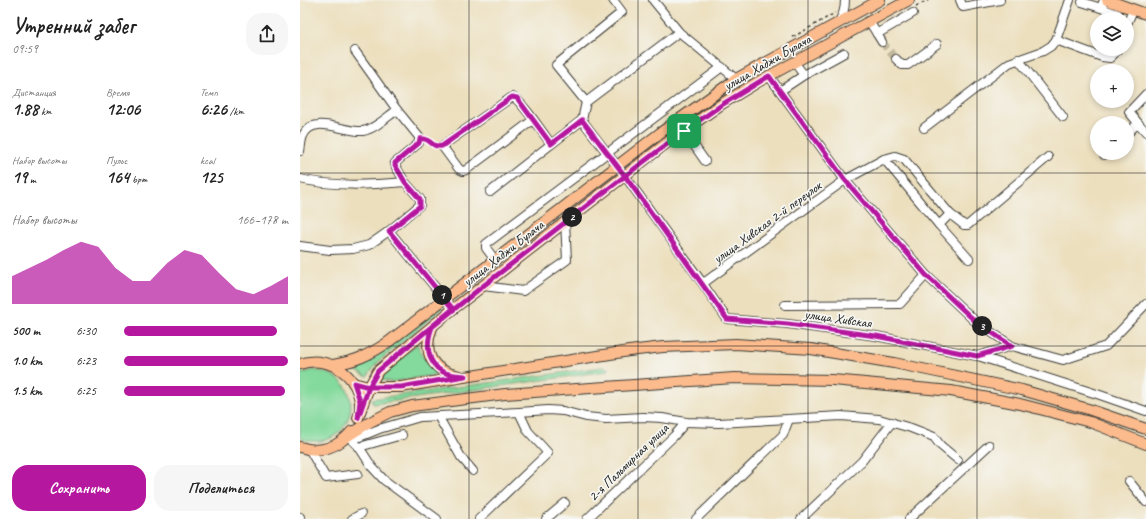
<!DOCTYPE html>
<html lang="ru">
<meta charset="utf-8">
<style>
:root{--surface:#fff;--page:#f6f6f6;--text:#222;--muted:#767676;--accent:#b5179e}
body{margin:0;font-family:Caveat,sans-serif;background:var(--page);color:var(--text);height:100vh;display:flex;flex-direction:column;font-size:15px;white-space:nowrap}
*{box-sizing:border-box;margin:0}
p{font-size:13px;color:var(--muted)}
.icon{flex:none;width:22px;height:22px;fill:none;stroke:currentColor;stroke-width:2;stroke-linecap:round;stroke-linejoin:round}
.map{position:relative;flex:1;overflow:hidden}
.side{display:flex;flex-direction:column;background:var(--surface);width:300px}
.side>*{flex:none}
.buttons{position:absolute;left:790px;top:12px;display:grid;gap:8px}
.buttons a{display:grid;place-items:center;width:44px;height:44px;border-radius:50%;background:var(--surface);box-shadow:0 2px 6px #0003;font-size:20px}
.pin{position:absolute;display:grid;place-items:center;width:34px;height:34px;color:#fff;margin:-17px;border-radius:8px;box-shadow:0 2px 6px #0006}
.km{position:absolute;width:20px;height:20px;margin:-10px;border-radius:50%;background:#222;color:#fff;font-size:11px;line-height:20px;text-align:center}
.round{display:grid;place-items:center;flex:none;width:42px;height:42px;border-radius:16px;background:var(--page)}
.head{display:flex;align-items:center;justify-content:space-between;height:68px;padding:0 12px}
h1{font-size:22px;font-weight:700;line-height:30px}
.metrics{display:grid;grid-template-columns:repeat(3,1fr);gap:6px;height:68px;padding:4px 12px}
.metrics div{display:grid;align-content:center}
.metrics b{font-size:17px;font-weight:700}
.metrics small{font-size:11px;font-weight:400}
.metrics p{font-size:11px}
.chart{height:112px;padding:8px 12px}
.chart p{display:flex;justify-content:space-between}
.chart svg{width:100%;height:72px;margin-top:4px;fill:var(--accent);opacity:.7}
.primary-button{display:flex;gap:8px;margin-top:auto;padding:8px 12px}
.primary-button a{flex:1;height:46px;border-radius:16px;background:var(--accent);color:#fff;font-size:16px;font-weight:700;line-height:46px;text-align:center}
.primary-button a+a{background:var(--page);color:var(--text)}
ul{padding:0 12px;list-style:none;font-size:13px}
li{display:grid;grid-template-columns:64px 48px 1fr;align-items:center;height:30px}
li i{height:10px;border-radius:5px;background:var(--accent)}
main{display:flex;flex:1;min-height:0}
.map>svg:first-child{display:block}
.green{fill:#84da9d;stroke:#507b5c}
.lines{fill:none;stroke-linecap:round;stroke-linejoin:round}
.minor-tunnel{stroke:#c2b89d;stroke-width:8;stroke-dasharray:8 4;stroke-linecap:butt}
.minor-casing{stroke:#3b3934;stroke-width:10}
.major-casing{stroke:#3b3934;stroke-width:12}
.path{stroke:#3b3934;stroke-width:1.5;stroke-dasharray:3 3;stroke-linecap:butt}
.minor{stroke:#fff;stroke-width:8}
.major{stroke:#fbbb8d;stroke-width:10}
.route-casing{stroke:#fff;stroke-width:8}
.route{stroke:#b5179e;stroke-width:5}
.grid{fill:none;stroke:#1c1c1c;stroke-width:1;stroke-opacity:0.55}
.labels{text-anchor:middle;stroke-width:3.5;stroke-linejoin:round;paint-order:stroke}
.street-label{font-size:14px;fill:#1c1c1c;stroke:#f6f6f2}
</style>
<main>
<section class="side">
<div class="head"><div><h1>Утренний забег</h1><p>09:59</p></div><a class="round"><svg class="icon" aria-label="share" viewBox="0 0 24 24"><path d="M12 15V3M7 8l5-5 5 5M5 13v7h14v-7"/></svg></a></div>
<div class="metrics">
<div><p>Дистанция</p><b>1.88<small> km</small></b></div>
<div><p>Время</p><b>12:06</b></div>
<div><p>Темп</p><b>6:26<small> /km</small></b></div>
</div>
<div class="metrics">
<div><p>Набор высоты</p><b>19<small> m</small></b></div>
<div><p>Пульс</p><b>164<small> bpm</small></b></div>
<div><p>kcal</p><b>125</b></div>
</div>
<div class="chart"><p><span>Набор высоты</span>166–178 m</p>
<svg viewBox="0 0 160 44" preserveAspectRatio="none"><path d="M0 44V27L10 22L20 17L30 11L40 6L50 9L60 22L70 30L80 30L90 19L100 11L110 14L120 25L130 35L140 38L150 33L160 27V44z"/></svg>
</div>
<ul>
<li><b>500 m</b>6:30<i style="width:93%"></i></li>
<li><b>1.0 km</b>6:23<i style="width:100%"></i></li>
<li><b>1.5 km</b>6:25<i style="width:98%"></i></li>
</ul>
<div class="primary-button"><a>Сохранить</a><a>Поделиться</a></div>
</section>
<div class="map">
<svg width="846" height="519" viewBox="0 0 846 519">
<rect width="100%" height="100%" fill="#f6f6f2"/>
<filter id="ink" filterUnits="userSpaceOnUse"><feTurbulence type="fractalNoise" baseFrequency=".025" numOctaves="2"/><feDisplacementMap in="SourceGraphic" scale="8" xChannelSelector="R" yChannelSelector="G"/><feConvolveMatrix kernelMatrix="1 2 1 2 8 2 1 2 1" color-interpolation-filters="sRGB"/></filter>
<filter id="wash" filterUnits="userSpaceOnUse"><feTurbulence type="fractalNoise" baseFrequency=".012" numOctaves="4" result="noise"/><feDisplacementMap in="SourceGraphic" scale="16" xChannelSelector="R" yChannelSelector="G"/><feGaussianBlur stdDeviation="0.9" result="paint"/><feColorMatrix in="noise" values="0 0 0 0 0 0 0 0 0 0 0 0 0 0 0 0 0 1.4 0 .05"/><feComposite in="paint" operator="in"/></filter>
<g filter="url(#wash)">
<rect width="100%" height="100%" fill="#ecdfbd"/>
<!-- green -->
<g class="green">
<polygon points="140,308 142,308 142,309 78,362 67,377 50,367 73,359"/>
<polygon points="117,344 123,357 135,371 135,375 91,382 78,379 89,367"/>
<polygon points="304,367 309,369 306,371 73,404 72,399"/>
<path d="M13 370C77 376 51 459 0 438V374Z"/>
</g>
</g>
<g filter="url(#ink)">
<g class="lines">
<!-- minor-tunnel -->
<polyline class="minor-tunnel" points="582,42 596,59"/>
<defs>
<g id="minor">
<polyline points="313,0 322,12 256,65 286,102 379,32"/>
<polyline points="353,0 379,32 436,79"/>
<polyline points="660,0 663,7 700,0"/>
<polyline points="782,2 801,8 804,0"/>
<polyline points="801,8 818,14"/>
<polyline points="569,21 577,34 613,13"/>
<path d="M538 23C543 15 545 10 545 0"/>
<polyline points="827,24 833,10"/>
<polyline points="577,34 582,42"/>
<polyline points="756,40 802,57 810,58 816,52 817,49"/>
<polyline points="55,51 97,110 119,137 119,143 95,163 96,167 105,182"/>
<polyline points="596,59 602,65 608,65 637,44"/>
<polyline points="718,59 763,117"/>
<polyline points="504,75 544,53"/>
<polyline points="469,76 545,180 626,275 676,322 712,346 763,360 806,346 846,304"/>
<polyline points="480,91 504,75 494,62"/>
<polyline points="286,102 282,120 317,166"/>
<path d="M233 120 166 170 163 171 159 169 142 146 212 97C221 99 244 135 251 144"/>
<polyline points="838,123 846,132"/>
<polyline points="624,128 709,63 743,51 751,46 756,40 770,0"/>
<polyline points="384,131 405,161"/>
<polyline points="827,134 838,123 829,112 846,94"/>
<path d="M0 151C1 147 1 140 3 136 12 113 45 133 63 131 75 129 88 116 97 110"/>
<polyline points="804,155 806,153"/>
<polyline points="584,159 639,225"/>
<polyline points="325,176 401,281 405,282 545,180 584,159 595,156 604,159 650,214 664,225 668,225 748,157"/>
<path d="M0 179C35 187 69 185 105 182L120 199V205L89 231 69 245 53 249 30 250 0 246"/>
<polyline points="190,192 282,120"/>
<polyline points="650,214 639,225 669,259"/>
<polyline points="89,231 144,298"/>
<polyline points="195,260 186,248 186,244 422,67"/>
<polyline points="401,281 427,319 488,324 576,336 677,356 712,346"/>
<polyline points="183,286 223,291 267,260 265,222"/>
<polyline points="485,305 600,304 626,275"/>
<polyline points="678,356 800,395 846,411"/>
<polyline points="219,412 248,410 263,411 286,417 306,419 343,417 362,418 386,422 419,423 541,416 579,419 611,428 634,437 640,445 658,460"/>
<polyline points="138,416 161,457 173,471"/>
<polyline points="49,437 59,447 72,467 84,480 137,519"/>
<polyline points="52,440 79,429 120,417 219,412 228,431 248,453 179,519"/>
<polyline points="59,447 102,435"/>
<polyline points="9,449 26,478 58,474"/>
<polyline points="829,481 846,502"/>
<polyline points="0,517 1,519"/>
<polyline points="52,519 61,514"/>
<polyline points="246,519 265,503"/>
<polyline points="287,519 374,436 386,422"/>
<polyline points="396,519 483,435 489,419"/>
<polyline points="501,519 562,461 592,422"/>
<polyline points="609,519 689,445"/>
</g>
<g id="major">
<polyline points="807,0 846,14"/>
<path d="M132 328C122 353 132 371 159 376"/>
<path d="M0 364C30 354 62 377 60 409"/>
<path d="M33 365C56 361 67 356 87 343L360 133 436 79 580 0"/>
<polyline points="53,383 69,387 101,387 329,351 363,347 436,344 511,349 594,363 722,390 788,409 846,429"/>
<polyline points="58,418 69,387 78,371 153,309 373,138 423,103 456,83 609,0"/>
<polyline points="48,436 70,422 90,412 112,406 205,394 434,378 533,380 651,391 720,404 790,422 846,444"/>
<path d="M0 447C20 454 39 447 52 431"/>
</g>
</defs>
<!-- minor casing -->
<use href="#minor" class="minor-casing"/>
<!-- major casing -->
<use href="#major" class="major-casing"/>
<!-- path -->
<g class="path">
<polyline points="616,6 629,0"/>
<polyline points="493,37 535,13"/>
<polyline points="126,139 135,147"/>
</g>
<!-- minor -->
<use href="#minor" class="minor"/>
<!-- major -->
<use href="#major" class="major"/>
</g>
</g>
<g class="lines" filter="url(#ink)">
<defs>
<path id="route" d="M384 131 325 176 282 120 251 144 217 98 212 97 142 146C130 148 131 137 120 139L119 143 95 163V165L105 182 120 199V206L89 231 153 309 78 371 69 387 58 418 60 401 54 383 69 387H101L165 376C157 375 150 375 143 372 126 363 126 343 132 327L183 286 325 176 427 319 488 324 576 336 677 356 712 346 676 322 626 275 545 180 469 76 423 104 384 131"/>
</defs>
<!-- route casing -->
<use href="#route" class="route-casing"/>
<!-- route -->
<use href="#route" class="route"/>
</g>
<!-- grid -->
<path class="grid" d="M169 0V519M338 0V519M508 0V519M677 0V519M0 173H846M0 346H846"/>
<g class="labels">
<!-- street labels -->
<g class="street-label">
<text transform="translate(467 62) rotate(-30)" y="5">улица Хаджи Булача</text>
<text transform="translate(467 222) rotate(-36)" y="5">улица Хивская 2-й переулок</text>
<text transform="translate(203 253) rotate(-38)" y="5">улица Хаджи Булача</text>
<text transform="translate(538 318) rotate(8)" y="5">улица Хивская</text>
<text transform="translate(328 462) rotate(-44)" y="5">2-я Пальмирная улица</text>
</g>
</g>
</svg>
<div class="buttons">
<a><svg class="icon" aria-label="layers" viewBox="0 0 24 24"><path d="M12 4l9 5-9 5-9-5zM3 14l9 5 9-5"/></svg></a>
<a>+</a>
<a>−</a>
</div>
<div class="pin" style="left:384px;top:131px;background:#1e9e55"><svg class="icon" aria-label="arrive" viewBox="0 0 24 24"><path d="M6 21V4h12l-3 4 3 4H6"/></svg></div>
<b class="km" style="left:142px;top:295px">1</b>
<b class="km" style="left:272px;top:217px">2</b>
<b class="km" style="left:682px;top:326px">3</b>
</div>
</main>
